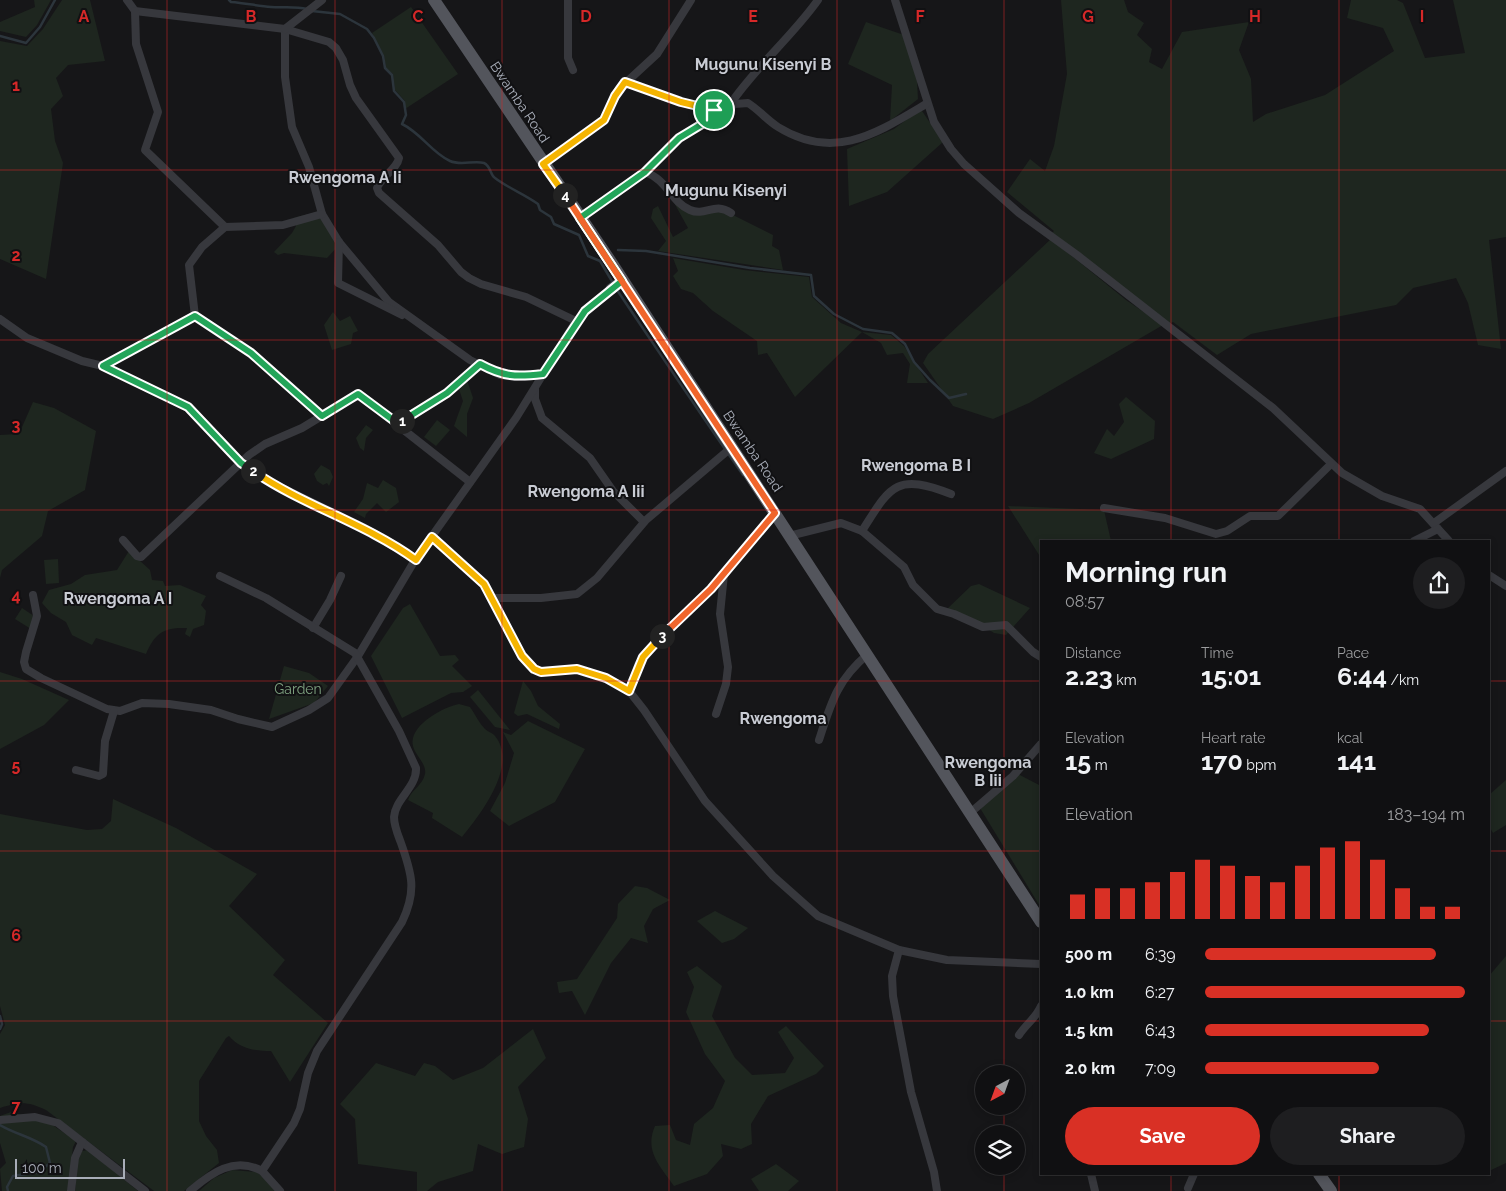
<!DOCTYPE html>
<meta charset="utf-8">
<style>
:root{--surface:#101012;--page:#1e1e20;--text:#f1f3f6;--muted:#9c9d9f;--line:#303032;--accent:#d93025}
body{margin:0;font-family:Raleway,sans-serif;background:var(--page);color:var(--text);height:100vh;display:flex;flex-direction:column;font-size:19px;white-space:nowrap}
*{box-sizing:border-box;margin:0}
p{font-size:16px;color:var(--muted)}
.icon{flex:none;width:28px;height:28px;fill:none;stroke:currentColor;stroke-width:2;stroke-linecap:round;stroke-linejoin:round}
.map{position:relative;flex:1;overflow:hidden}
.details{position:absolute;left:1040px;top:540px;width:450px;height:635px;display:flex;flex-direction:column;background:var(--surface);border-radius:0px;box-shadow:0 2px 8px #0003,0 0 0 1px var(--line)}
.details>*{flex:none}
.needle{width:32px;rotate:221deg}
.controls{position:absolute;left:975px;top:1065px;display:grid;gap:10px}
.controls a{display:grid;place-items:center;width:50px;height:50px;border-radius:50%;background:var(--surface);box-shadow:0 2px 8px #0003,0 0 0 1px var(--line);font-size:25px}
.scale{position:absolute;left:15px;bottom:12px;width:110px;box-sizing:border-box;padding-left:5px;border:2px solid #a8adb8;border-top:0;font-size:14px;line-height:18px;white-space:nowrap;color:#a8adb8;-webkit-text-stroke:4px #111113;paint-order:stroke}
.pin{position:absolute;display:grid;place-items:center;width:42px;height:42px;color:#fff;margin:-21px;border:2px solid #fff;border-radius:50%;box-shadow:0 1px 5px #0007}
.km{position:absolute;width:25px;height:25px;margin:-12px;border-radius:50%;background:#222;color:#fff;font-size:14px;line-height:25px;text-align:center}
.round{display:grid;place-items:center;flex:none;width:52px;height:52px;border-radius:26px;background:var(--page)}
.overview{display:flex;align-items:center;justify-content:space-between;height:85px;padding:0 25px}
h1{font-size:28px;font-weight:700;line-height:38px}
.stats{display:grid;grid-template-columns:repeat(3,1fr);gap:8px;height:85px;padding:5px 25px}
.stats div{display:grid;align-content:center}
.stats b{font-size:25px;font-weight:700}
.stats small{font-size:14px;font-weight:400}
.stats p{font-size:14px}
.chart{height:140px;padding:10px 25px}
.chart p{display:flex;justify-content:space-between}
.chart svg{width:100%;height:90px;margin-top:5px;stroke:var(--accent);stroke-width:6}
.action{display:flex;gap:10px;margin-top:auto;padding:10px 25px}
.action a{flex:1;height:58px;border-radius:30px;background:var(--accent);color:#fff;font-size:20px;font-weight:700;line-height:58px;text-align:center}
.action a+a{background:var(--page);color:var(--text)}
ul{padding:0 25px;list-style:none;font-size:16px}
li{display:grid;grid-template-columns:80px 60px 1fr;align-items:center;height:38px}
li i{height:12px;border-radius:6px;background:var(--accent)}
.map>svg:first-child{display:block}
.green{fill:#1e261f}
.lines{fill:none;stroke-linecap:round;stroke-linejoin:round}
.stream{stroke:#2c353c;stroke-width:2.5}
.street{stroke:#37383d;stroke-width:8}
.secondary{stroke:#45474d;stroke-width:11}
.primary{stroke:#53555c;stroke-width:12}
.split-1-casing{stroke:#fff;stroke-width:10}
.split-2-casing{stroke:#fff;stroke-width:10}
.split-3-casing{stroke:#fff;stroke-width:10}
.split-4-casing{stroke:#fff;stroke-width:10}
.split-5-casing{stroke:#fff;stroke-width:10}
.split-1{stroke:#22a559;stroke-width:6}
.split-2{stroke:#22a559;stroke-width:6}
.split-3{stroke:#f5b400;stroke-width:6}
.split-4{stroke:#f0652b;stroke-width:6}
.split-5{stroke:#f5b400;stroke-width:6}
.grid{fill:none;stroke:#d62828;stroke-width:1;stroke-opacity:0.55}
.labels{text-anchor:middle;stroke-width:4;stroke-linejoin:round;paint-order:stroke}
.street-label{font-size:14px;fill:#a8adb8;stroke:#111113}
.park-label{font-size:14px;fill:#7fa381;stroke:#111113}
.quarter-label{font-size:16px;font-weight:bold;fill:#c9ccd4;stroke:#111113}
.grid-label{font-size:16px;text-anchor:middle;font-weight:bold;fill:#d62828;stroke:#111113;stroke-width:4;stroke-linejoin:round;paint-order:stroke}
</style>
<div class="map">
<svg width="1506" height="1191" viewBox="0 0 1506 1191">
<rect width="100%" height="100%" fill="#161618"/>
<!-- green -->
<g class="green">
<polygon points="34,0 51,0 37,25 26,37 0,31 0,22 35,7"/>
<polygon points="62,0 90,0 105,61 68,65 56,78 63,96 51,109 55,141 63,163 46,279 0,259 0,41 27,46 43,29"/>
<polygon points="1061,0 1124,0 1128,12 1144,23 1137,35 1152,49 1149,62 1162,69 1182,32 1249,22 1239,50 1251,79 1253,122 1266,114 1325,95 1394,51 1383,28 1347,18 1351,0 1397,0 1403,3 1425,58 1465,53 1453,0 1506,0 1506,237 1489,240 1501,349 1478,345 1468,303 1456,278 1413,288 1396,305 1251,334 1217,355 1173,322 1169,324 1052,233 1054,231 1007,192 1030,159 1045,171 1054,146 1067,74"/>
<polygon points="411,7 458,74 405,109 405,101 395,90 393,74 386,68 384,56 372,33"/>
<polygon points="866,22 904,35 917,81 918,99 890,121 892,85 848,64"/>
<polygon points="918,111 922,111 943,142 887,192 849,206 847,149 894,129"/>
<polygon points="672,199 700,211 712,208 733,215 773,235 772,246 779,250 783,270 658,251 666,241 651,218 653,209 658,206 673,237 688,228"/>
<polygon points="320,211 340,244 327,258 284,253 278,255 274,252 292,233 296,226 293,218"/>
<polygon points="1051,239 1126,300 1163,325 1029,403 993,419 953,406 923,363 928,354"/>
<polygon points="673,258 744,270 809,277 812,297 841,323 862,332 891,335 904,346 928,383 907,383 910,364 903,353 887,355 881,343 862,332 795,397 767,353 758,355 757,341 713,311 693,293 681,289 673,276 678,271"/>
<polygon points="333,312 340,321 350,316 358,331 353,333 351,344 332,350 324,325"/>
<polygon points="467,380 473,398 467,414 467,437 454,426 463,401 457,383"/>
<polygon points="1126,397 1155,421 1154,439 1111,459 1094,453 1107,429 1114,436 1124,422 1119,404"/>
<polygon points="33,402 54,408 96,431 85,490 48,511 42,536 2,570 0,578 0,435 19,434"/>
<polygon points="437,420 450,430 436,446 424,437"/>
<polygon points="366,425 373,430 366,438 364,451 360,448 356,438"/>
<polygon points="321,465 330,470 333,477 329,486 327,483 323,485 317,481 314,474"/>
<polygon points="383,480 396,488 399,502 386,512 377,503 366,514 365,518 354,512 363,499 367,483 378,488"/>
<polygon points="1008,506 1104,510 1111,541 1041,541 1041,558"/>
<path d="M129 551 150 570 152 580 163 581 165 586 180 585 206 596 201 605 206 611 204 625 193 629 190 637 185 634 187 628C165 627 155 632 146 654L96 638 92 645 72 635 66 622 51 613 42 603 49 590 71 584 85 575 117 570Z"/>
<polygon points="58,559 59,583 46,584 44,560"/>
<polygon points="979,584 1030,608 1006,635 994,633 971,618 947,609 971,586"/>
<polygon points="410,604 440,656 455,655 459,660 452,666 472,686 463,692 451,693 402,718 371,656 403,608"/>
<polygon points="22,608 37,618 31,629 15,619"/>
<polygon points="284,666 309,673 328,686 314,703 269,719"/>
<polygon points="0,672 22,679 69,700 44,725 0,749"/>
<polygon points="523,681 531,691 538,706 560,724 559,729 527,714 518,716 514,713"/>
<polygon points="478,690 510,730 495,727 470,697"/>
<path d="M459 704 470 707C475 714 479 723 485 729 488 732 493 733 495 736 519 765 480 815 462 837L432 818 433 813 408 800C411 790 423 785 425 774 427 764 415 755 413 746 408 726 443 707 459 704Z"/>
<polygon points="528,721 585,749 555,802 509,826 490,811 505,783 514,753 503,732 511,735"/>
<polygon points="1016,773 1041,786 1041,908 980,808"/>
<polygon points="1506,780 1506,825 1493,833 1489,826 1489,795"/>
<path d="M113 799 176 828 257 874 229 906 285 960 273 975 328 1023 290 1082 271 1051C255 1051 240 1049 229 1036L226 1038 199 1081V1121L206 1136 217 1150 219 1163 184 1191H154L46 1110C26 1101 20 1102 0 1108V1034L5 1025 0 1006V814L87 830 102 829 111 821Z"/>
<polygon points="635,886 647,888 670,900 653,909 644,926 648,943 631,938 611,963 585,1015 572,991 559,993 557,982 577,979 617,918 618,904"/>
<polygon points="715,911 748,928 734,939 722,943 697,921"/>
<polygon points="1506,956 1506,1163 1489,1171 1489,976"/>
<path d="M697 966 722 986 712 1016 735 1058 752 1075 785 1073 794 1058 778 1032 786 1026 824 1066 816 1074 768 1096 751 1124 752 1144 741 1149 721 1144 723 1156 707 1174 674 1186C660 1166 644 1151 655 1126L670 1125 676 1140 690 1145 694 1124 713 1108 725 1081 705 1054 686 1012 694 987 687 972Z"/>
<polygon points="533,1029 546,1058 518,1087 528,1119 524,1147 502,1154 478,1144 473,1171 438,1182 427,1191 417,1191 417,1172 358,1164 355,1119 340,1104 376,1063 415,1076 424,1063 435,1066 453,1080 483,1068"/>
<polygon points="11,1112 48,1122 76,1141 73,1147 68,1191 2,1191 0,1169 6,1163 0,1143 0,1116"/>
<polygon points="88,1150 138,1191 75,1191 78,1161 82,1151"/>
<polygon points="776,1164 799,1181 788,1191 759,1191 751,1179"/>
<polygon points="232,1170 257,1172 278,1191 199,1191 214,1178"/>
</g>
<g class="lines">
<!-- stream -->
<g class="stream">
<path d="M229 0 231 2C245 3 258 6 271 7 283 8 295 6 307 9"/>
<path d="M312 11 340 14 367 29 374 38 383 56 385 68 392 75 394 91 404 102 406 115 402 124C421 133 432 153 450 161 461 166 474 160 484 163 491 166 490 175 495 178 508 188 524 194 538 204L540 210 551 217 554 224 579 235 588 256 600 261 613 283"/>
<polyline points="0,36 26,43 40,27 55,0"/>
<polyline points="618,250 646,251 750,268 811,275 814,296 834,314 863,329 892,333 905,344 914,362 930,380 949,398 966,394"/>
<path d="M617 290C659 352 700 414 743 475"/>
<polyline points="0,1016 2,1024 0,1029"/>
<path d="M0 1125C15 1134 32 1137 46 1147L50 1163 39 1172 13 1176 7 1187 8 1191"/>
</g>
<!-- street -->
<g class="street">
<path d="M127 0 135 11 285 29 329 42 336 48 343 60 350 85 356 98 399 158C397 169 382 176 377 188L379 193 438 245 461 272 469 278 481 284 526 297 576 321"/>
<polyline points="568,0 568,58 573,70"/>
<polyline points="895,0 934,122 951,149 964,164 1019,213 1077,255 1273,408 1342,473 1382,496 1420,509 1449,541"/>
<polyline points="135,11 136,44 158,112 145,150 225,227"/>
<polyline points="285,29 285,77 292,127 309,167 322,214 339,242 389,302 470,360 500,375 517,377 543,375"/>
<polyline points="285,29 322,0"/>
<path d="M625 82 681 102 722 112 735 104 748 103C759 110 767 120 778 127 834 162 877 133 926 104"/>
<path d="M729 106C755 67 791 38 818 0"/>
<polyline points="543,164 604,120 619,89 657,54 691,0"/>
<path d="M645 172C668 180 670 201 690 210 706 217 714 201 731 213"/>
<polyline points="580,218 645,172 679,138 722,112"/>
<polyline points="339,242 338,283 402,315"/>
<polyline points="195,316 251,353 322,416"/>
<polyline points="0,319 27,338 82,361 103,366 181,403 192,411 241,463 268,481 363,527 415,560"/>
<polyline points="103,366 195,316 189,265 202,247 225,227 283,225 322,214"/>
<polyline points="535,389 535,399 542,418 590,458 613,491 644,522"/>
<polyline points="397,423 447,393 480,364"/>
<polyline points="1104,508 1165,518 1216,534 1227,531 1250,516 1278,516 1331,464"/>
<polyline points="1434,523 1506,471"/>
<path d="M862 531C891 485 896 473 951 494"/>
<polyline points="789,536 841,523 862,531 904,567 913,585 937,609 954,614 983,627 1006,625 1033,652 1041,657"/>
<polyline points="432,537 485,584 522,656 534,669 541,672 577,669 606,678 629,691 644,710 705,801 773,876 818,916 899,950 947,960 1041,964"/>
<polyline points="123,540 137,556 141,557 249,455 265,444 302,428 358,394 470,482"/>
<polyline points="1414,541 1438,529"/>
<polyline points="1489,575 1506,586"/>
<polyline points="33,595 37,616 26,652 24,662 26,669 41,678 107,709 120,711 142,703 169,704 211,710 238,719 272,727 309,710 328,698 358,656 415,560 516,418 576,321 611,289"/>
<polyline points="493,598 541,598 577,594 597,578 646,520 732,447"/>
<polyline points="313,628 330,600 341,576"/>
<polyline points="629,691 638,665 647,651 711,589 775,513"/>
<polyline points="716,714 726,684 728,667 720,614 724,574"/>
<path d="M819 740C831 703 837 680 868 654"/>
<polyline points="76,770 99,776 103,774 105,741 114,711"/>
<polyline points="970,813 1013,776 1041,744"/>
<polyline points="899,950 892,976 893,996 911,1092 934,1172 937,1191"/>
<path d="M1019 1035C1027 1023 1036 1018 1041 1006"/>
<polyline points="0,1120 35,1117 58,1123 145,1191"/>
<polyline points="262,1171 280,1191"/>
<polyline points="1091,1174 1095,1191"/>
<polyline points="1188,1188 1194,1174"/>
<polyline points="71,1191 75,1158 82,1142"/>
<path d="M190 1191C211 1173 234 1156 262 1171L294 1123 300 1109 308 1073 317 1051 402 922C417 891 412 874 401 843 398 835 394 826 394 817 395 799 417 787 416 768L399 731 355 653 266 598 220 576"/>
</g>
<!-- secondary -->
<polyline class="secondary" points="611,289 622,281"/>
<!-- primary -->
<g class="primary">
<polyline points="434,0 613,265 1041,922"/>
<polyline points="1319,1174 1331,1191"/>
</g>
</g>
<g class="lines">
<defs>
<path id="split-1" d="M402 421 447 393 480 364C504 377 516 377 543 374L585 311 622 281 580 218 645 172 679 138 722 112 714 110"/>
<polyline id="split-2" points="253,471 241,463 188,407 103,366 195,316 251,353 322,416 358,394 397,423 402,421"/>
<path id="split-3" d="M253 471C304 506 365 523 416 560L432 537 484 584 522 656 534 669 541 672 577 669 606 678 629 691 643 657 662 636"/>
<polyline id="split-4" points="565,195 775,513 711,589 662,636"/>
<polyline id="split-5" points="565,195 543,164 604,120 615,96 625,82 681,102 714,110"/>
</defs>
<!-- split-1 casing -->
<use href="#split-1" class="split-1-casing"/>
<!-- split-2 casing -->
<use href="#split-2" class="split-2-casing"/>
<!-- split-3 casing -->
<use href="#split-3" class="split-3-casing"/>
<!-- split-4 casing -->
<use href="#split-4" class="split-4-casing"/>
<!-- split-5 casing -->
<use href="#split-5" class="split-5-casing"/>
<!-- split-1 -->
<use href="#split-1" class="split-1"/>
<!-- split-2 -->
<use href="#split-2" class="split-2"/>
<!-- split-3 -->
<use href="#split-3" class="split-3"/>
<!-- split-4 -->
<use href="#split-4" class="split-4"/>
<!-- split-5 -->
<use href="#split-5" class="split-5"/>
</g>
<!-- grid -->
<path class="grid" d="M167 0V1191M335 0V1191M502 0V1191M669 0V1191M837 0V1191M1004 0V1074M1171 0V541M1339 0V541M0 170H1506M0 340H1506M0 510H1506M0 681H1041M1489 681H1506M0 851H1041M1489 851H1506M0 1021H1041M1489 1021H1506M1004 1106V1134M1004 1166V1191M1171 1174V1191M1339 1174V1191"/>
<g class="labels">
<!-- street labels -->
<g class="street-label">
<text transform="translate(520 102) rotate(56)" y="5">Bwamba Road</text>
<text transform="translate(753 451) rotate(56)" y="5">Bwamba Road</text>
</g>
<!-- park labels -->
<g class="park-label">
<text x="298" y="694">Garden</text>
</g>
<!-- quarter labels -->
<g class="quarter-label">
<text x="763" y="70">Mugunu Kisenyi B</text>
<text x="345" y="183">Rwengoma A Ii</text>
<text x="726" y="196">Mugunu Kisenyi</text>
<text x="916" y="471">Rwengoma B I</text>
<text x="586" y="497">Rwengoma A Iii</text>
<text x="118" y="604">Rwengoma A I</text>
<text x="783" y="724">Rwengoma</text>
<text x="988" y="768">Rwengoma<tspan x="988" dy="18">B Iii</tspan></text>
</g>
</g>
<g class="grid-label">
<text x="84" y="22">A</text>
<text x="251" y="22">B</text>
<text x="418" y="22">C</text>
<text x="586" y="22">D</text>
<text x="753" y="22">E</text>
<text x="920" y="22">F</text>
<text x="1088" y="22">G</text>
<text x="1255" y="22">H</text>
<text x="1422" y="22">I</text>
<text x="16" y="91">1</text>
<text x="16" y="261">2</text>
<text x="16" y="431">3</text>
<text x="16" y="601">4</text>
<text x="16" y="771">5</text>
<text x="16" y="941">6</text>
<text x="16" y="1112">7</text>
</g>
</svg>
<div class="controls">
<a><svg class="needle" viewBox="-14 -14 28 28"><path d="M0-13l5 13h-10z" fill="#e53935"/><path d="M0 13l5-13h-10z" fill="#9c9d9f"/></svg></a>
<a><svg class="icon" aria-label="layers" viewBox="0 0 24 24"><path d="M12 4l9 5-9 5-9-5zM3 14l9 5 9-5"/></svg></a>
</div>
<div class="scale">100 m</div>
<div class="pin" style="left:714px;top:110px;background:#1e9e55"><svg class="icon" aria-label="arrive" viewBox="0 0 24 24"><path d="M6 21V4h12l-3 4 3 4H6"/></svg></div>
<b class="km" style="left:402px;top:421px">1</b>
<b class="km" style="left:253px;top:471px">2</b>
<b class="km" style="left:662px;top:636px">3</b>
<b class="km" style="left:565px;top:195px">4</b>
<section class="details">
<div class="overview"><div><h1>Morning run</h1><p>08:57</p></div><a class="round"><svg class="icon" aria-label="share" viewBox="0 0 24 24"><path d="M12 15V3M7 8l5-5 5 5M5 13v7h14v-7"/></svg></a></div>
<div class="stats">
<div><p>Distance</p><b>2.23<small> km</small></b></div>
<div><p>Time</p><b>15:01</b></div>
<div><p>Pace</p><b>6:44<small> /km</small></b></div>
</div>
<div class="stats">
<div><p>Elevation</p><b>15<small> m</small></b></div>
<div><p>Heart rate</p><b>170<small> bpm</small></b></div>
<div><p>kcal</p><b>141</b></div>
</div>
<div class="chart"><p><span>Elevation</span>183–194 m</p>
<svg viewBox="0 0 160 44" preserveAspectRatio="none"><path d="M5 44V32M15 44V29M25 44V29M35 44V26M45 44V21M55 44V15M65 44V18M75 44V23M85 44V26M95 44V18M105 44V9M115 44V6M125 44V15M135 44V29M145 44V38M155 44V38"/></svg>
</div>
<ul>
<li><b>500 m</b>6:39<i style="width:89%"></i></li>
<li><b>1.0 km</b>6:27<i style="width:100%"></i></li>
<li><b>1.5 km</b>6:43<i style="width:86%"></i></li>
<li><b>2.0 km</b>7:09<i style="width:67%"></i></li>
</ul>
<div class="action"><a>Save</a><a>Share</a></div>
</section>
</div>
